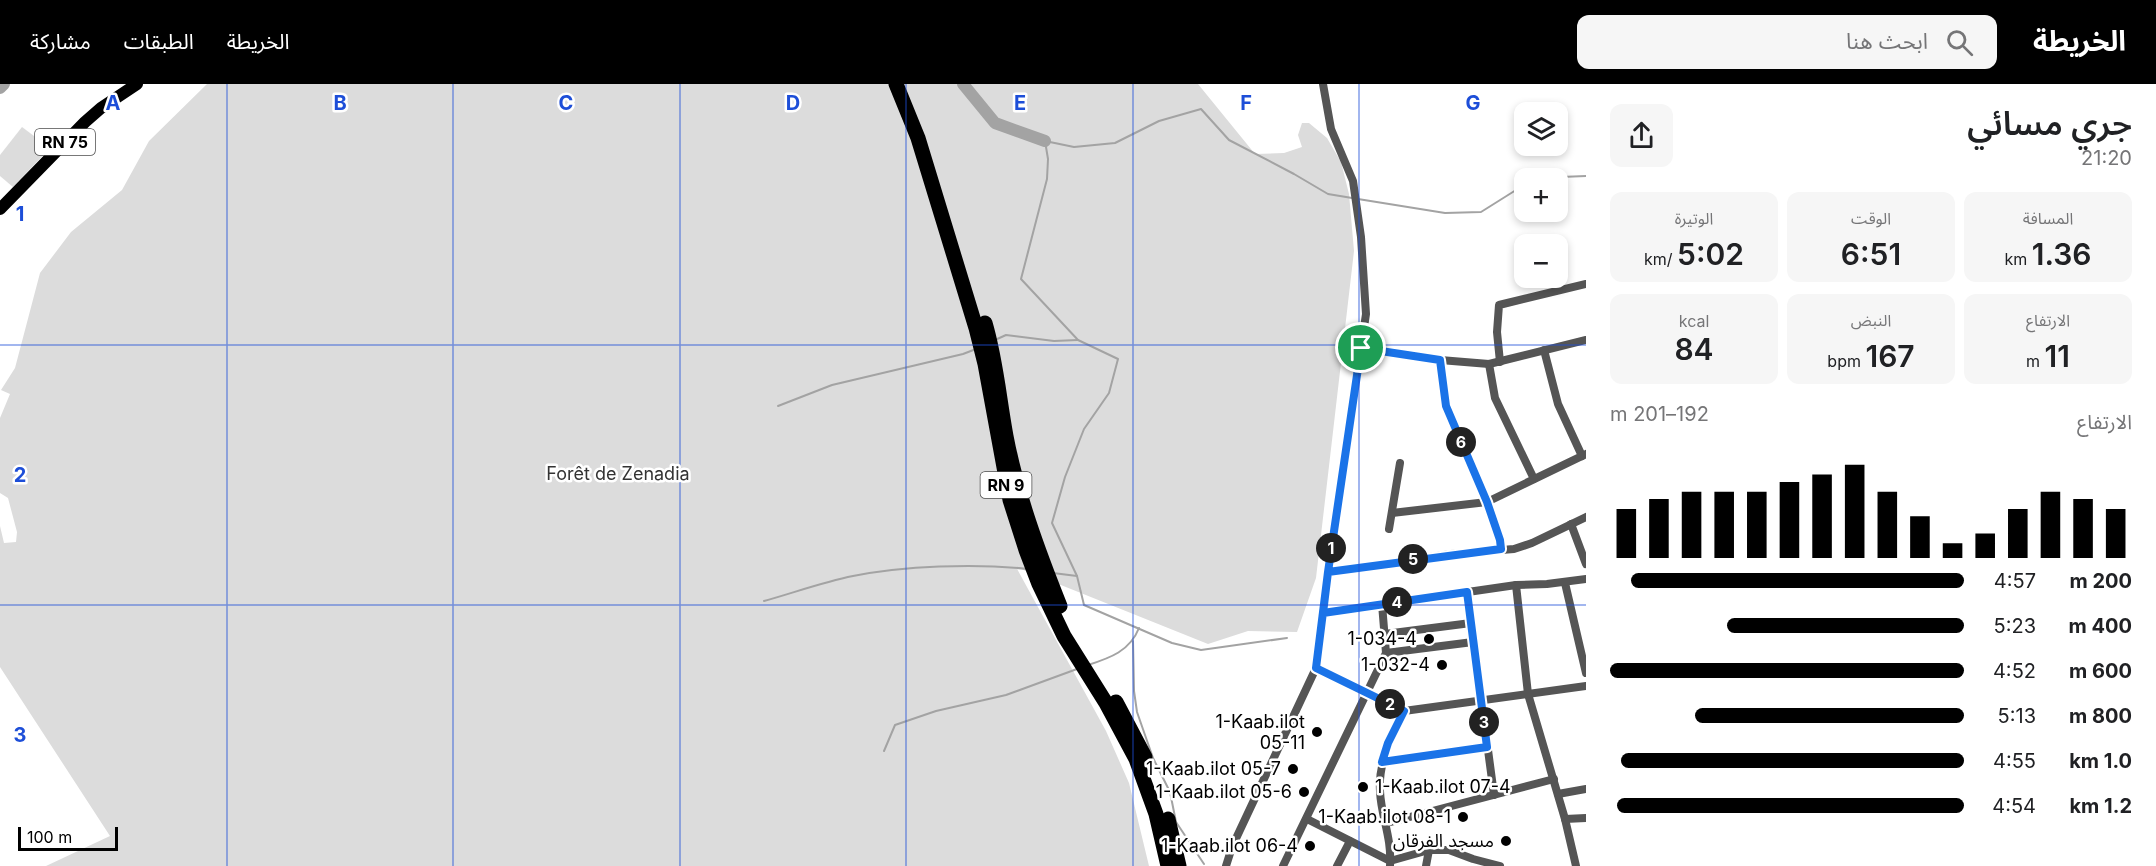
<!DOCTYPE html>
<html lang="ar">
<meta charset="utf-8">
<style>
:root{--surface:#fff;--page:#f6f6f6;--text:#202124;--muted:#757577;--accent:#000}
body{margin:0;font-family:Inter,"Noto Sans Arabic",sans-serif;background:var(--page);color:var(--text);direction:rtl;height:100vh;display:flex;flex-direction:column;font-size:22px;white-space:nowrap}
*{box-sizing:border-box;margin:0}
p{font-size:20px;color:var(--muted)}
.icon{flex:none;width:33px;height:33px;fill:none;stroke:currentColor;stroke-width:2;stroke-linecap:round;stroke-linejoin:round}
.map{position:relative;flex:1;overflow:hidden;direction:ltr}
.panel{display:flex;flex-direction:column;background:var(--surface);width:570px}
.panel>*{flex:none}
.buttons{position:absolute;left:1514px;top:18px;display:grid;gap:12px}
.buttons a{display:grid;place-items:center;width:54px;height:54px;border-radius:12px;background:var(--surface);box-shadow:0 3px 9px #0003;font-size:30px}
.scale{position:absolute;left:18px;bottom:15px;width:100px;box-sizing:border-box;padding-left:6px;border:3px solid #000;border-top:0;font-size:16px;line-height:21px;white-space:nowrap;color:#000;-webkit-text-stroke:4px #fff;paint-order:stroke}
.pin{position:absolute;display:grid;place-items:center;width:51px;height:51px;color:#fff;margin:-26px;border:3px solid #fff;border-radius:50%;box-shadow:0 2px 6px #0007}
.km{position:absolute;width:30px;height:30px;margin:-15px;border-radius:50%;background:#222;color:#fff;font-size:16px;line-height:30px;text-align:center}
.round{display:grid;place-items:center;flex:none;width:63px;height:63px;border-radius:12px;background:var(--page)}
.head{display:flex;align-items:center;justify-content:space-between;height:102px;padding:0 24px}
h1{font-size:33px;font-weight:600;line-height:45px}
.figures{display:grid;grid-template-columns:repeat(3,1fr);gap:9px;height:102px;padding:6px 24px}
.figures div{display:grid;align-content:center;border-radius:12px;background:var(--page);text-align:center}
.figures b{font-size:30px;font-weight:600}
.figures small{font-size:16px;font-weight:400}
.figures p{font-size:16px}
.chart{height:168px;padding:12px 24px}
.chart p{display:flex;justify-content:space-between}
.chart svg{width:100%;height:108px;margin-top:6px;stroke:var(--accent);stroke-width:6}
ul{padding:0 24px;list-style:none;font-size:20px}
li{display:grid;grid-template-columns:96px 72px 1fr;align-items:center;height:45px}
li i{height:15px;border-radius:8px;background:var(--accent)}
header{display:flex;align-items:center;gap:36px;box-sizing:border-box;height:84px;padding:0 30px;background:var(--accent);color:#fff}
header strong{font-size:28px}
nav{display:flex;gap:33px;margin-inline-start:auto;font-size:21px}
.search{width:420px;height:54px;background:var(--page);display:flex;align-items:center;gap:15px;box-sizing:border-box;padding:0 21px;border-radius:12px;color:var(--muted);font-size:22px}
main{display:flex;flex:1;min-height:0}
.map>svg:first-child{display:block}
.green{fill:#dcdcdc}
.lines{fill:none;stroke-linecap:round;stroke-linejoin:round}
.stream{stroke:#a3a3a3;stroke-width:2}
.river{stroke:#a3a3a3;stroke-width:12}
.street{stroke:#555;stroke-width:8}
.primary{stroke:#000;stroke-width:12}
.highway{stroke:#000;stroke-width:15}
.route-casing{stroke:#fff;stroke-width:12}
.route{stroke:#1a73e8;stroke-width:8}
.grid{fill:none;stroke:#1d4ed8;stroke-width:1.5;stroke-opacity:0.55}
.poi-dot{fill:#000;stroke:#fff;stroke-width:2}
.labels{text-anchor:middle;stroke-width:5;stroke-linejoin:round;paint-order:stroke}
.shield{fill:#fff;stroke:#4c4c4c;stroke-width:1.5}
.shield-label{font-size:16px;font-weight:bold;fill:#000}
.park-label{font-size:18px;fill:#333;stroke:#fff}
.poi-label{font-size:18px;fill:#000;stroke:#fff;text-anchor:end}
.grid-label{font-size:20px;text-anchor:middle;font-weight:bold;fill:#1d4ed8;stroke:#fff;stroke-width:5;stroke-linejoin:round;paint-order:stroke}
</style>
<header>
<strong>الخريطة</strong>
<div class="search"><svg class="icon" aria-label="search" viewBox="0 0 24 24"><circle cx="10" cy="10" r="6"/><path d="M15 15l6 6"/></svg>ابحث هنا</div>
<nav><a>الخريطة</a><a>الطبقات</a><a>مشاركة</a></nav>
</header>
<main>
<section class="panel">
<div class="head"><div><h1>جري مسائي</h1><p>21:20</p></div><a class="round"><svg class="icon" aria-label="share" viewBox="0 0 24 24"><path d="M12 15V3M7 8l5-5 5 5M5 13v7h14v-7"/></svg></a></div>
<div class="figures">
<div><p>المسافة</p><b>1.36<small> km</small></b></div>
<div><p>الوقت</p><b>6:51</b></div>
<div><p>الوتيرة</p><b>5:02<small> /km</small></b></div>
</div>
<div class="figures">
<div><p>الارتفاع</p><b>11<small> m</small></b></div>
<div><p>النبض</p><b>167<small> bpm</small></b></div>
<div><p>kcal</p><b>84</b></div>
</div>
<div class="chart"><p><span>الارتفاع</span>192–201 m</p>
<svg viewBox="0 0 160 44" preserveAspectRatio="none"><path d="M5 44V24M15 44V20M25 44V17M35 44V17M45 44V17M55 44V13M65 44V10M75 44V6M85 44V17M95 44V27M105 44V38M115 44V34M125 44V24M135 44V17M145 44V20M155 44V24"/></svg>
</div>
<ul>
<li><b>200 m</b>4:57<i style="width:94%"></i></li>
<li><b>400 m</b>5:23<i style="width:67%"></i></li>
<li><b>600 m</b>4:52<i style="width:100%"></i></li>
<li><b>800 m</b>5:13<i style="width:76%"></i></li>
<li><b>1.0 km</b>4:55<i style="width:97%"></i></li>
<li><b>1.2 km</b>4:54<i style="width:98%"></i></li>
</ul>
</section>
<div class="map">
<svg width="1586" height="782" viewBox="0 0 1586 782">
<rect width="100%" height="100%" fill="#fff"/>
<!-- green -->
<g class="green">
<polygon points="207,0 1198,0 1255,70 1284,69 1302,63 1298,51 1302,39 1309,39 1327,54 1341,78 1349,110 1354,167 1316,494 1297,548 1248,547 1208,560 1016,483 1106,647 1129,699 1149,782 46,782 110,752 0,583 0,442 4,459 16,458 17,448 8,414 0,409 0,334 10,310 1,306 15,284 40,189 71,148 122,106 149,57"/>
<polygon points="22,43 50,64 13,103 0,92 0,71"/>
</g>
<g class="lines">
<!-- stream -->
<g class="stream">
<polyline points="1535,94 1586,92"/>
<polyline points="1358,115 1445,129 1481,128 1524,101"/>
<polyline points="995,256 1006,251 1054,257 1078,256"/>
<polyline points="778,322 832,301 963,270 976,265"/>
<polyline points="1053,489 1077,492"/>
<path d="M764 517C793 509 823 498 853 492 903 482 975 479 1027 485"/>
<polyline points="1287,554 1201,566 1172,559 1084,521 1077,492 1052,439 1065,393 1084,345 1109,309 1118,275 1078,256 1021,195 1047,95 1048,75 1045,57 1074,63 1115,59 1159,37 1201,25 1229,56 1294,90 1328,110 1352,114"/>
<polyline points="1133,557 1134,607 1137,628 1153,674 1170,708 1176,738 1204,780"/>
<path d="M1088 581C1110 574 1130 567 1139 544"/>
<polyline points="884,667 895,641 936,627 1006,611 1077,585"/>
</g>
<!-- river -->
<g class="river">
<polyline points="963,0 995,39 1045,57"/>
<polyline points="0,4 4,0"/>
</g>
<!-- street -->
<g class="street">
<polyline points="1361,264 1440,276 1489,280 1586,256"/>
<polyline points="1544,266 1558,320 1582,372"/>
<polyline points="1440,276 1446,322 1487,418 1500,456 1501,465"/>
<polyline points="1500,278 1497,248 1499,221 1586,200"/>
<polyline points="1489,280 1495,314 1534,395"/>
<polyline points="1392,429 1487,418 1586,370"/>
<polyline points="1571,440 1586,480"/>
<polyline points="1389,445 1400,379"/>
<polyline points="1328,488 1451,470 1514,465 1532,459 1586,433"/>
<polyline points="1565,499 1586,589"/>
<polyline points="1516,501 1528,610 1565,735 1576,782"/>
<polyline points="1467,508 1494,711"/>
<polyline points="1323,529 1516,501 1547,500 1586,495"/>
<polyline points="1385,550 1471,539"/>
<polyline points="1386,569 1473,558"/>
<polyline points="1316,584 1404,627 1586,602"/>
<polyline points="1382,678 1487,663"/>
<polyline points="1558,710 1586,705"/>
<polyline points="1307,735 1390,777 1429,766 1449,766 1473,775 1500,782"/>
<polyline points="1565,735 1586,734"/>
<polyline points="1387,739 1554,695"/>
<polyline points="1226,782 1232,763 1316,584 1328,488 1366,230 1361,153 1353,97 1331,45 1323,0"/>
<polyline points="1283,782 1386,569 1382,520"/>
<polyline points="1337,782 1350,757"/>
<path d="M1390 782C1392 753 1381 733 1380 707 1378 678 1392 652 1404 627"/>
<polyline points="1426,782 1429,766"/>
</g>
<!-- primary -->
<polyline class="primary" points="0,125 85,38 101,24 137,0"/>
<!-- highway -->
<g class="highway">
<polyline points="896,0 918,54 976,244 985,280 1010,416 1026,466 1039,500 1064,552 1106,619 1136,675 1156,730 1168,782"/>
<path d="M985 239C996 276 999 314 1006 352 1017 410 1038 467 1060 522"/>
<polyline points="1116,618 1145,673"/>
<polyline points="1168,735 1179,782"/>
</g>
</g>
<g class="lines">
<defs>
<polyline id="route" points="1361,264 1328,488 1316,584 1404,627 1388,659 1382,678 1487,663 1467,508 1323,529 1328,488 1501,465 1500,456 1487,418 1446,322 1440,276 1361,264"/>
</defs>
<!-- route casing -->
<use href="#route" class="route-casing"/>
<!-- route -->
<use href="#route" class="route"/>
</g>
<!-- grid -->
<path class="grid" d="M227 0V782M453 0V782M680 0V782M906 0V782M1133 0V782M1359 0V782M0 261H1586M0 521H1586"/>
<!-- markers -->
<g class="poi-dot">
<circle cx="1429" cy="555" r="6"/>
<circle cx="1442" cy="581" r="6"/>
<circle cx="1317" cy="648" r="6"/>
<circle cx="1293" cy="685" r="6"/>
<circle cx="1363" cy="703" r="6"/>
<circle cx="1304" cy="708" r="6"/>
<circle cx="1463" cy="733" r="6"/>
<circle cx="1506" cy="757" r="6"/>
<circle cx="1310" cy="762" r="6"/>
</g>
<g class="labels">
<!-- shield labels -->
<g class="shield">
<rect x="35" y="45" width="60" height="26" rx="4.5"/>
<rect x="980.5" y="388" width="51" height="26" rx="4.5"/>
</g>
<g class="shield-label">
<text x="65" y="64">RN 75</text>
<text x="1006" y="407">RN 9</text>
</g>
<!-- park labels -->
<g class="park-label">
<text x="618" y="396">Forêt de Zenadia</text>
</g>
<!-- poi labels -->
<g class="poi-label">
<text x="1417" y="561">1-034-4</text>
<text x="1430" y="587">1-032-4</text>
<text x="1305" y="644">1-Kaab.ilot<tspan x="1305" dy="21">05-11</tspan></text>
<text x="1281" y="691">1-Kaab.ilot 05-7</text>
<text x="1375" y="709" text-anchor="start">1-Kaab.ilot 07-4</text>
<text x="1292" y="714">1-Kaab.ilot 05-6</text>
<text x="1451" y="739">1-Kaab.ilot 08-1</text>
<text x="1494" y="763">مسجد الفرقان</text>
<text x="1298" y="768">1-Kaab.ilot 06-4</text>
</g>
</g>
<g class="grid-label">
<text x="113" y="26">A</text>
<text x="340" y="26">B</text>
<text x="566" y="26">C</text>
<text x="793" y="26">D</text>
<text x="1020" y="26">E</text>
<text x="1246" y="26">F</text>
<text x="1473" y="26">G</text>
<text x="20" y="137">1</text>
<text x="20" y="398">2</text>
<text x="20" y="658">3</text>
</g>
</svg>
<div class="buttons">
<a><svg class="icon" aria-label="layers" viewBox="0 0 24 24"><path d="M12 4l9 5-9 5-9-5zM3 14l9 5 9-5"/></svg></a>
<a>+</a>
<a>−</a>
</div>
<div class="scale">100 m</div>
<div class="pin" style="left:1361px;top:264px;background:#1e9e55"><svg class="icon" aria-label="arrive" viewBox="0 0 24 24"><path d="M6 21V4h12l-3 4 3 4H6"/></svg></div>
<b class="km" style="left:1331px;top:464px">1</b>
<b class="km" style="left:1390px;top:620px">2</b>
<b class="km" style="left:1484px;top:638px">3</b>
<b class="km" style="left:1397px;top:518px">4</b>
<b class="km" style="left:1413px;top:475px">5</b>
<b class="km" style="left:1461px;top:358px">6</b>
</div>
</main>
